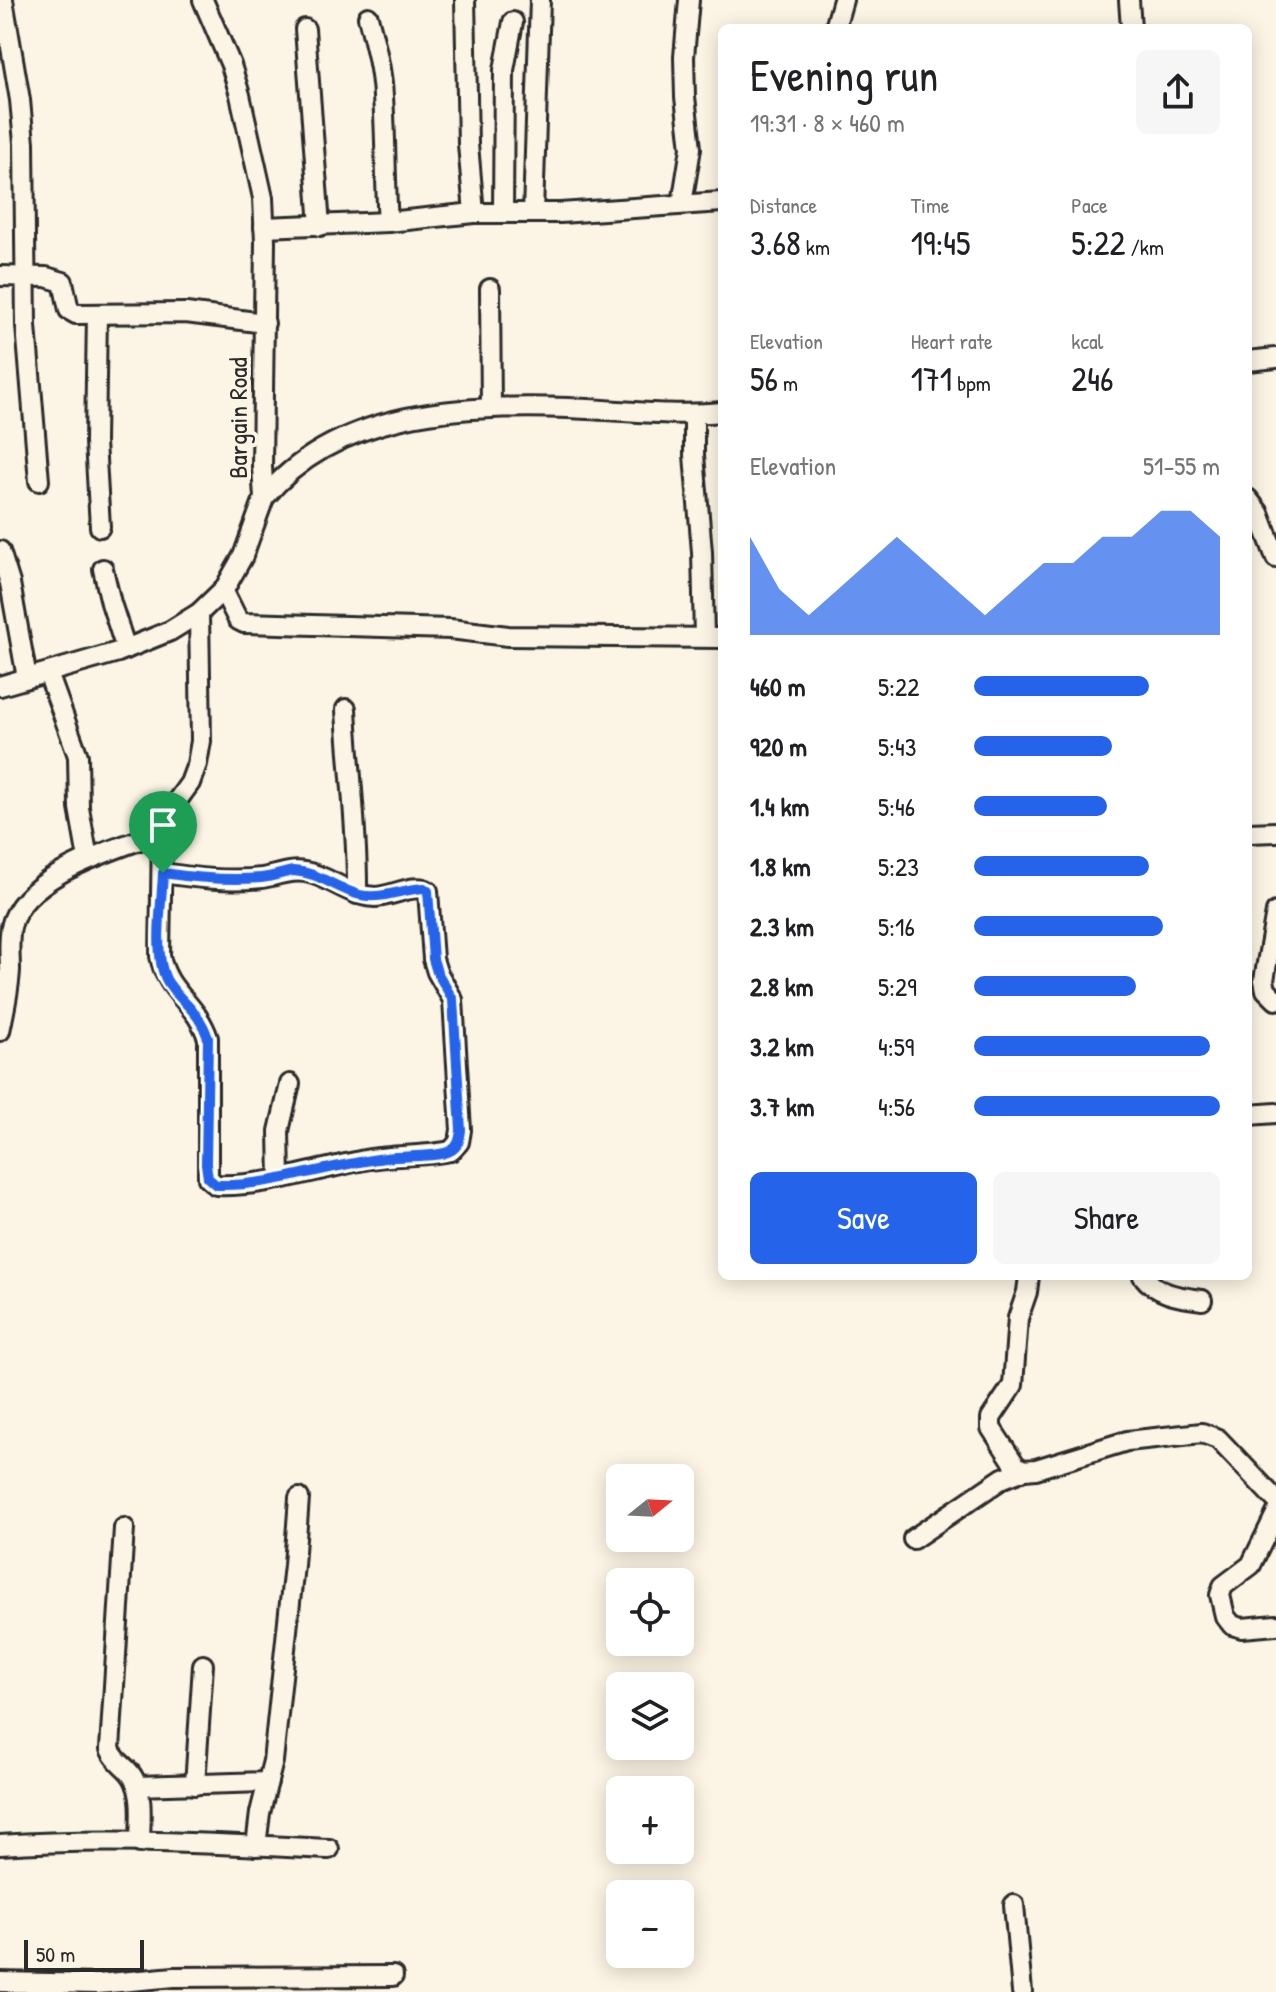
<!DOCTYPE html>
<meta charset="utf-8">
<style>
:root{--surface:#fff;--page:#f6f6f6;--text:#202124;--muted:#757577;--accent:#2563eb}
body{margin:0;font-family:"Patrick Hand",sans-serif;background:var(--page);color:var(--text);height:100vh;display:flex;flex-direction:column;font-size:30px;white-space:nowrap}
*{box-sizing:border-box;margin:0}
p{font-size:26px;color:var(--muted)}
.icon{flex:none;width:44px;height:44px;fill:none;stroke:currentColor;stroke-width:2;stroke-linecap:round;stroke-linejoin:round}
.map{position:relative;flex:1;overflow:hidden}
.details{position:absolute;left:718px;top:24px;width:534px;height:1256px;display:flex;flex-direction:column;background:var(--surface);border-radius:12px;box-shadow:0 4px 20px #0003}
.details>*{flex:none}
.needle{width:52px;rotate:72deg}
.tools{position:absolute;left:606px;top:1464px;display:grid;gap:16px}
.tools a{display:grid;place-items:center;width:88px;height:88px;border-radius:12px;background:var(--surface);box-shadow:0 4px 20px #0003;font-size:40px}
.scale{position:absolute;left:24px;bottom:20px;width:120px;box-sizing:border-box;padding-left:8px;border:4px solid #2b2b2b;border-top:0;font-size:22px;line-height:28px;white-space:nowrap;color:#2b2b2b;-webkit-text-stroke:6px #fcf5e5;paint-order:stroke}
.pin{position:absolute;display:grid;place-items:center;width:68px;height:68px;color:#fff;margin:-82px -34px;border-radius:50% 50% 50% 0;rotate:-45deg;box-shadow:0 0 8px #0007}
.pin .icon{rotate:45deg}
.round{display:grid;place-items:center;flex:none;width:84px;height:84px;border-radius:12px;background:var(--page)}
.overview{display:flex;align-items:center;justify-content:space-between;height:136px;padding:0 32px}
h1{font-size:44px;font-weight:600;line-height:60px}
.metrics{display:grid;grid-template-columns:repeat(3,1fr);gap:12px;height:136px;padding:8px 32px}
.metrics div{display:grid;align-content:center}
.metrics b{font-size:34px;font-weight:600}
.metrics small{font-size:22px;font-weight:400}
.metrics p{font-size:22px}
.chart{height:224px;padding:16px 32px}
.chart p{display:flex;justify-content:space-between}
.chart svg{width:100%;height:144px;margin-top:8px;fill:var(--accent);opacity:.7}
.action{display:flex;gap:16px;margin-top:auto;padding:16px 32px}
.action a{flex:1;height:92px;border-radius:12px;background:var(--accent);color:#fff;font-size:32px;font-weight:600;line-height:92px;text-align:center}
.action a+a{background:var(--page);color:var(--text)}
ul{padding:0 32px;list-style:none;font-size:26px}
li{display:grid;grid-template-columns:128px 96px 1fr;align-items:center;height:60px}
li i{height:20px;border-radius:10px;background:var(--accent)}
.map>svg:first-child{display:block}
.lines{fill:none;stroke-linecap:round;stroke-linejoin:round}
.minor-casing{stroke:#2b2b2b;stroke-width:24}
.minor{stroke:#fcf5e5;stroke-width:18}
.route-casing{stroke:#fff;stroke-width:16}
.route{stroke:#2563eb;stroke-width:10}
.labels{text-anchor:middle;stroke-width:8;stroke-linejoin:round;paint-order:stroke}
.street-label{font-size:26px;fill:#2b2b2b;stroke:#fcf5e5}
</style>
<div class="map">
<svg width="1276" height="1992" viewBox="0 0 1276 1992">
<rect width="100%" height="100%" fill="#fcf5e5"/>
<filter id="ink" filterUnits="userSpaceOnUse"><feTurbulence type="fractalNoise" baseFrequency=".0125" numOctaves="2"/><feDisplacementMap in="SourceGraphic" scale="16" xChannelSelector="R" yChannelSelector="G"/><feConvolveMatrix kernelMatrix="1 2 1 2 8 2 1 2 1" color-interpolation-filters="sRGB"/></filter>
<g filter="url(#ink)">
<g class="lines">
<defs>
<g id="minor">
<polyline points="3,0 20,100 24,143 26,326 39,481"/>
<polyline points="465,0 468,144 474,213"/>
<polyline points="1129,0 1131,28"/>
<path d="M368 17C375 44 382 70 383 97 386 139 385 181 388 222"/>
<polyline points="835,28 843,0"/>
<polyline points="305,29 320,226"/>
<polyline points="682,204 691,148 685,97 684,57 689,0"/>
<polyline points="503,213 504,70 513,22"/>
<polyline points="533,213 540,0"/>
<polyline points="264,227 388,222 474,213 560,213 722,202"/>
<polyline points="0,276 46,277 63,282 69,310 76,314 186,313 265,323"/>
<polyline points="490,289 491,408"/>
<polyline points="97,314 95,442 100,527"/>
<polyline points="1248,361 1276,358"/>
<polyline points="694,414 694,455 702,552 704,637"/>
<path d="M264 498C336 410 464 404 569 408 620 410 672 417 722 412"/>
<polyline points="1248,499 1259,513 1276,558"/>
<polyline points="0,551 10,583 27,678"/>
<polyline points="103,569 111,603 126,649"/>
<polyline points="223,590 238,620 244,623 450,629 508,636 722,638"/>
<polyline points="48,673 78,756 79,808 88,859"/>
<polyline points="0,686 118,652 170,631 199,613 225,588 243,556 264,498 262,467 265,242 263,198 240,95 231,65 203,0"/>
<path d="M346 709C349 771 358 832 357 894"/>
<polyline points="1248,833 1276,832"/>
<path d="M163 873C196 878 228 882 262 878 276 876 290 869 305 872 330 876 348 896 375 897 391 897 415 882 428 891L433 959 437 972 453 1000 461 1130 459 1142 451 1151C424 1156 397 1155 370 1159 319 1168 268 1187 216 1185L208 1178V1038C196 1002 167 993 160 956L162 832 166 816 190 783 197 764 201 741 199 613"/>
<polyline points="1276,912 1264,980 1266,990 1276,1000"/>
<path d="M0 1031C4 1011 9 991 10 970 10 956 8 942 11 927 23 874 117 849 162 832"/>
<polyline points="1248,1115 1276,1113"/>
<polyline points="280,1179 279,1131 290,1084"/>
<polyline points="1029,1276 1027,1292 1018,1318 1013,1385 991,1418 991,1428 1016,1466 1024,1470 1036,1469 1127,1441 1202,1433 1218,1439 1276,1500"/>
<path d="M1143 1276C1158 1295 1179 1297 1202 1300"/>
<polyline points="1276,1514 1251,1565 1223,1586 1220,1595 1225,1616 1232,1625 1242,1628 1276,1625"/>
<path d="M124 1528 110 1749C117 1765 127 1765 134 1779 144 1797 140 1823 140 1843"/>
<polyline points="913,1539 1003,1478 1024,1470"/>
<polyline points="195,1785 203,1665"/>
<polyline points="137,1786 268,1782"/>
<path d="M0 1845C109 1837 220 1844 329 1849"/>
<polyline points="256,1846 260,1813 273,1761 294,1565 299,1498"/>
<polyline points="1014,1905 1022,1992"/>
<polyline points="0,1982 98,1984 174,1977 393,1976"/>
</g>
</defs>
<!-- minor casing -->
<use href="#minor" class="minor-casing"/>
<!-- minor -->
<use href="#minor" class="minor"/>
</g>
</g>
<g class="lines" filter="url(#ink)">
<defs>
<path id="route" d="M293 871C319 872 336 889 360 895 382 900 402 889 424 888L428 891 433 959 437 972 453 1000 461 1130C460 1138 459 1147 450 1151 439 1157 408 1156 394 1157 334 1162 276 1187 216 1185L208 1178 206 1164 208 1038C199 1011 184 1005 169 984 152 961 162 902 163 873 196 878 227 881 261 878 272 877 282 873 293 871Z"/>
</defs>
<!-- route casing -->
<use href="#route" class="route-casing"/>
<!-- route -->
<use href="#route" class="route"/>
</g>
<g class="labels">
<!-- street labels -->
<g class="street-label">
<text transform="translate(238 418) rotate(-90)" y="9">Bargain Road</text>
</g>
</g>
</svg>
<div class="tools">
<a><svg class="needle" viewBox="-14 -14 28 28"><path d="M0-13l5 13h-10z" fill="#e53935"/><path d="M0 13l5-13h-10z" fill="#757577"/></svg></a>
<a><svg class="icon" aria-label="locate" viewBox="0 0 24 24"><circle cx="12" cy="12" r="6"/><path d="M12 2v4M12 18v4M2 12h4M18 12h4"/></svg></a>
<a><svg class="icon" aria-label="layers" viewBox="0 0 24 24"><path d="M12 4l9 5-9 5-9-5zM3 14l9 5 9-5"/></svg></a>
<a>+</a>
<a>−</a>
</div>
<div class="scale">50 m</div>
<div class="pin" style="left:163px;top:873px;background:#1e9e55"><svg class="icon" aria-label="arrive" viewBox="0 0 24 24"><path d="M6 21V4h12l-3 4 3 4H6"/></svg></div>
<section class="details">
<div class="overview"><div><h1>Evening run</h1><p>19:31 · 8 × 460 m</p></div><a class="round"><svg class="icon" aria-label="share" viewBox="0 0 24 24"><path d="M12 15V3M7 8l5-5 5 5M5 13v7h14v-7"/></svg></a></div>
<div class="metrics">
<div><p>Distance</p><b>3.68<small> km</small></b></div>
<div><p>Time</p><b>19:45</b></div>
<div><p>Pace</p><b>5:22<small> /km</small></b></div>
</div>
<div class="metrics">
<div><p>Elevation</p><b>56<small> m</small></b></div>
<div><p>Heart rate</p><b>171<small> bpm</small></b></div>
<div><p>kcal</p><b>246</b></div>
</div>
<div class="chart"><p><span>Elevation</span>51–55 m</p>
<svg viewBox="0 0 160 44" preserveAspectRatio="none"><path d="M0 44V14L10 30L20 38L30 30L40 22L50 14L60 22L70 30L80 38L90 30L100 22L110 22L120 14L130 14L140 6L150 6L160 14V44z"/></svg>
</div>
<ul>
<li><b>460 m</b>5:22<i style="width:71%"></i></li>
<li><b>920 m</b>5:43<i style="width:56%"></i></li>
<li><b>1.4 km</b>5:46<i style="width:54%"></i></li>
<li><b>1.8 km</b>5:23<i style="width:71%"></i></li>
<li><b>2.3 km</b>5:16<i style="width:77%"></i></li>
<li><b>2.8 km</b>5:29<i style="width:66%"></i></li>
<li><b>3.2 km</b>4:59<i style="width:96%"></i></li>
<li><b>3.7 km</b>4:56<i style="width:100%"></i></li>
</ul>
<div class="action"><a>Save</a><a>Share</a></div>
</section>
</div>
